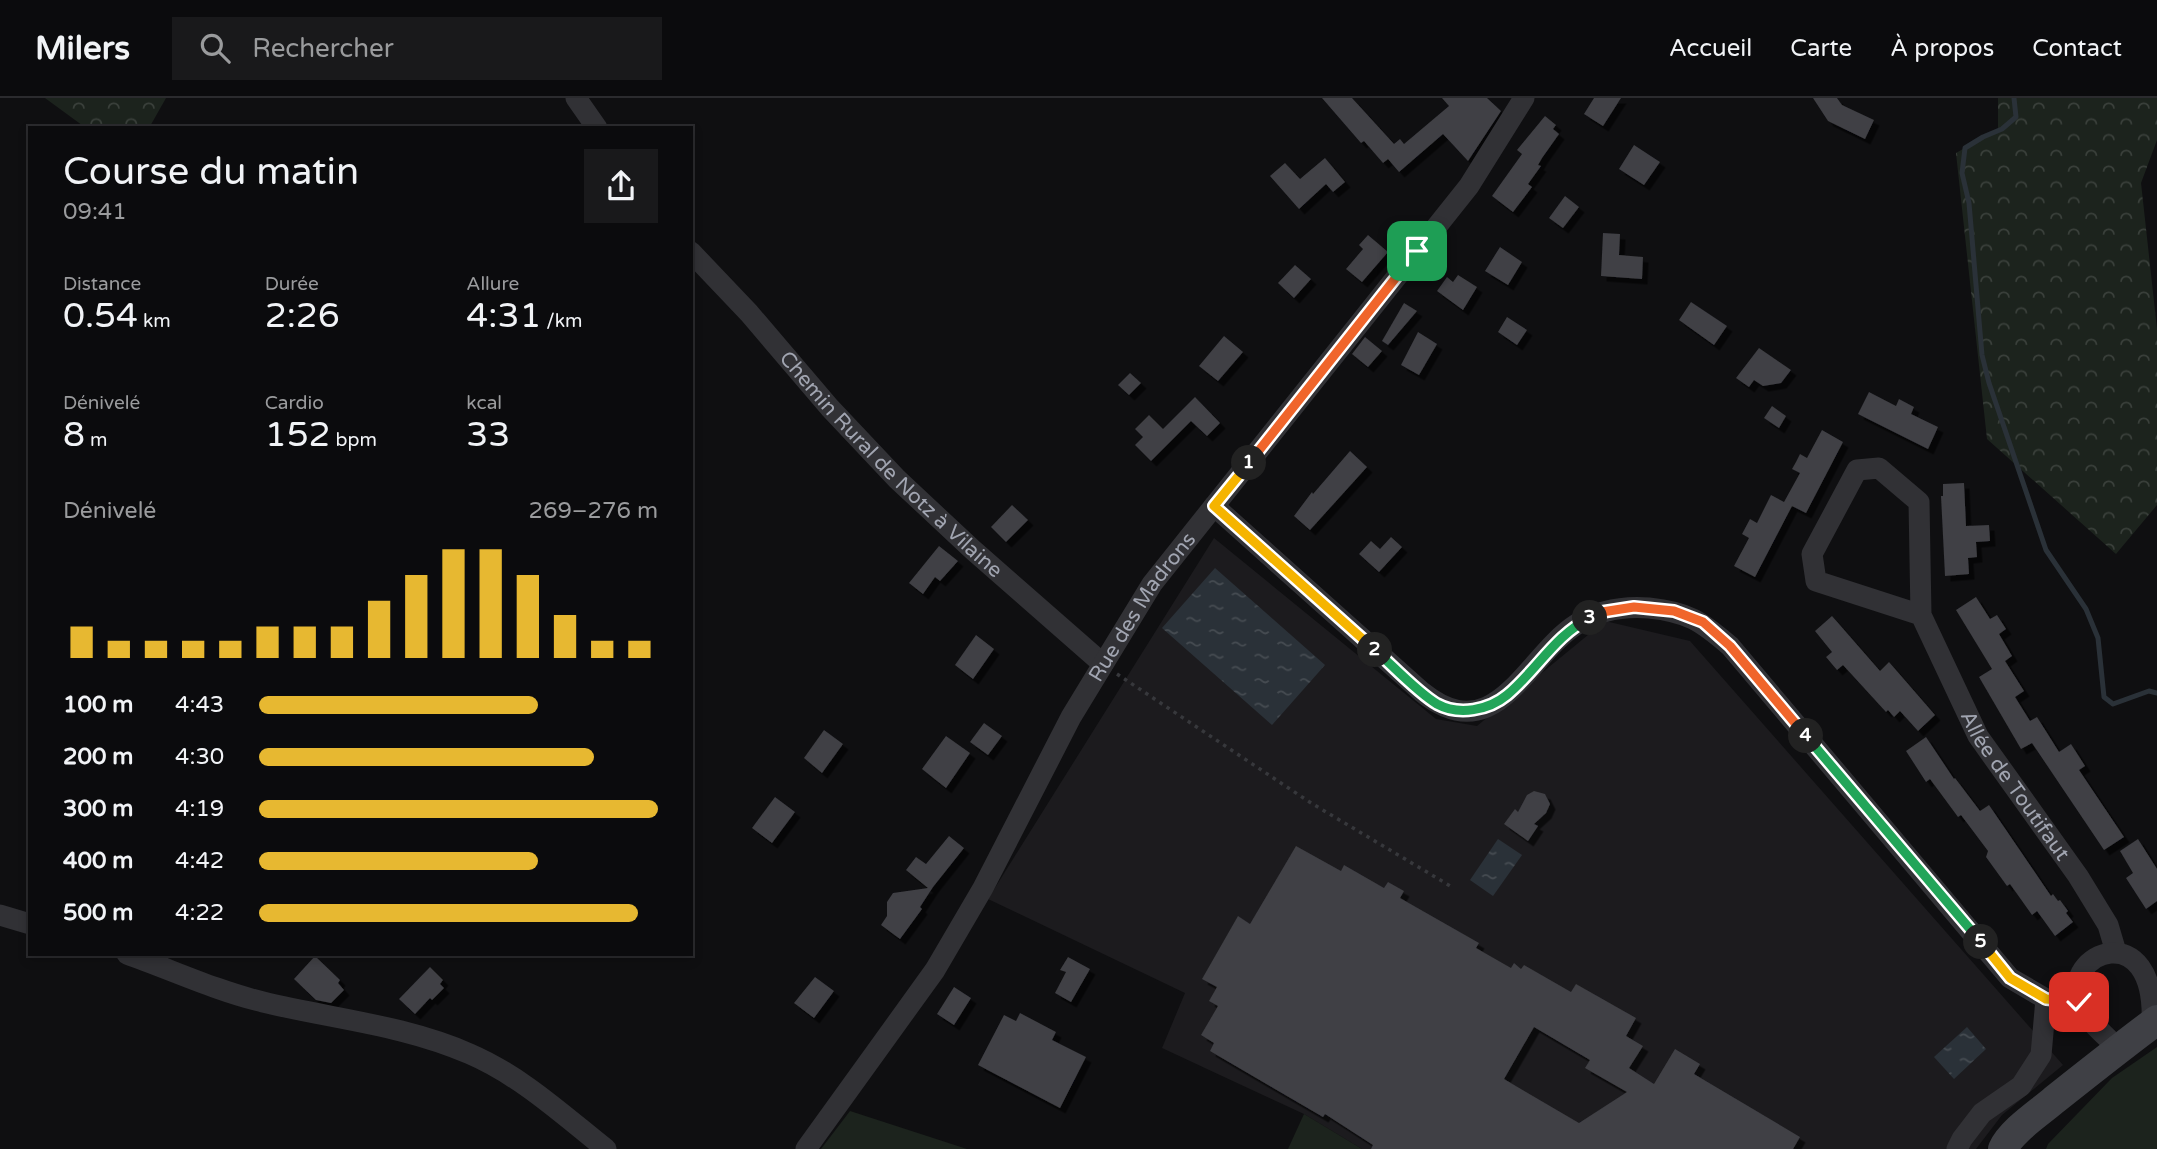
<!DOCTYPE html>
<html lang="fr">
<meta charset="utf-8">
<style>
:root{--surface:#0b0b0d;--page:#19191b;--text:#f1f3f6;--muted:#9a9b9d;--line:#2b2b2e;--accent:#e7b831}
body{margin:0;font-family:"Varela Round",sans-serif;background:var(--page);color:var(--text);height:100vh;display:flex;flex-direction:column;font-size:26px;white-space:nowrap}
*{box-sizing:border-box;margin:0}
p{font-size:23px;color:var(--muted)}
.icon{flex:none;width:38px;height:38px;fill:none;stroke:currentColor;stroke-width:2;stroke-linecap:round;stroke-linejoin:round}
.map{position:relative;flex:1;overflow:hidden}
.side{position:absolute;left:28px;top:28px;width:665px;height:830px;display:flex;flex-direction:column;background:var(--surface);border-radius:0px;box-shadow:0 4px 10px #0003,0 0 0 2px var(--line)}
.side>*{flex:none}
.pin{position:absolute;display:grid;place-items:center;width:60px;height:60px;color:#fff;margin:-30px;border-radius:14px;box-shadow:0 4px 10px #0006}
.km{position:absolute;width:35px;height:35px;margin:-18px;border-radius:50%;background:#222;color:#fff;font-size:19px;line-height:35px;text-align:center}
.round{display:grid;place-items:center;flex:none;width:74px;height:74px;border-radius:0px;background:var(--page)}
.summary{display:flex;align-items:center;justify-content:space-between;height:119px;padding:0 35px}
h1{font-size:38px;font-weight:600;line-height:52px}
.figures{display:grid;grid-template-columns:repeat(3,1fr);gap:10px;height:119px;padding:7px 35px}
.figures div{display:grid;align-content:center}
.figures b{font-size:35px;font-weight:600}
.figures small{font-size:19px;font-weight:400}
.figures p{font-size:19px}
.chart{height:196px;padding:14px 35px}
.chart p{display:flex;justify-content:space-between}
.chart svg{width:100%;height:126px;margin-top:7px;stroke:var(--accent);stroke-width:6}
ul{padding:0 35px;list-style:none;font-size:23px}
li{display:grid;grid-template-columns:112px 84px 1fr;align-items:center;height:52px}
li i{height:18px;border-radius:9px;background:var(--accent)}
header{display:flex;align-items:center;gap:42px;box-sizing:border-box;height:98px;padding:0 35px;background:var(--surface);border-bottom:2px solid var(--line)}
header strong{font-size:33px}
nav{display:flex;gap:38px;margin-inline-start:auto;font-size:24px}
.search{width:490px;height:63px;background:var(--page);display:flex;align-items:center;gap:18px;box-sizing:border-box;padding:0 24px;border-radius:0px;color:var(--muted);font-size:26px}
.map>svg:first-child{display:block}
.built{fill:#1c1b1e}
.green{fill:#1c231d}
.forest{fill:url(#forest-crowns)}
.water{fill:url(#water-ripples)}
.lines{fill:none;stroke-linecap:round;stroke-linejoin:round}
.stream{stroke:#2a3138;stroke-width:5}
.building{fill:#3f3f44;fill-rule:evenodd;filter:url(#shadow)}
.path{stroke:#37383c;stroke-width:3.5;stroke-dasharray:3.5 5;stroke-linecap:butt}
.minor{stroke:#313135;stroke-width:21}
.secondary{stroke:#3f4045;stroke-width:30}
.split-1-casing{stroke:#fff;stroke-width:14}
.split-2-casing{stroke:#fff;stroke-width:14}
.split-3-casing{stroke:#fff;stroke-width:14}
.split-4-casing{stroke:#fff;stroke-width:14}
.split-5-casing{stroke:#fff;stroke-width:14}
.split-6-casing{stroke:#fff;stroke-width:14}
.split-1{stroke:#f0652b;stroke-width:9}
.split-2{stroke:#f5b400;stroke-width:9}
.split-3{stroke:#22a559;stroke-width:9}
.split-4{stroke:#f0652b;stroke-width:9}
.split-5{stroke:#22a559;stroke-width:9}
.split-6{stroke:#f5b400;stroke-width:9}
.labels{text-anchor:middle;stroke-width:5;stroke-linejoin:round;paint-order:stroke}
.street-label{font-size:21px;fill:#a1a5b1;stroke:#0b0a0c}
</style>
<header>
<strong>Milers</strong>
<div class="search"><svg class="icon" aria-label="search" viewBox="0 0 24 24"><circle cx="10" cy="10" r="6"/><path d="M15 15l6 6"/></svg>Rechercher</div>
<nav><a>Accueil</a><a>Carte</a><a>À propos</a><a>Contact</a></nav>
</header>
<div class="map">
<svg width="2157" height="1051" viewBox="0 0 2157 1051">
<defs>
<pattern id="forest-crowns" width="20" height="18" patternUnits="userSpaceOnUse" patternTransform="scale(1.75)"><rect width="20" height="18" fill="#1c231d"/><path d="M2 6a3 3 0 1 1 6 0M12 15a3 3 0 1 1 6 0" fill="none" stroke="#3a403b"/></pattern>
<pattern id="water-ripples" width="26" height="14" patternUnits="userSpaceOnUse" patternTransform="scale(1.75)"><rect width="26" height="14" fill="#2a3138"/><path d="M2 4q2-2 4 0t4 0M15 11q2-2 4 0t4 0" fill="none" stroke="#464c52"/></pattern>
<filter id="shadow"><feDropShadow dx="5.5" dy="5.5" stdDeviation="0" flood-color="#0009"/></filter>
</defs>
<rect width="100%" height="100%" fill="#0f0f11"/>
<!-- built -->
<polygon class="built" points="1214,440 1436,621 1477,628 1605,523 1690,543 2063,967 2002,1017 1976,1051 1362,1051 1304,1016 1162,950 1185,895 988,801"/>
<!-- green -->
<g class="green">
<polygon points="2157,949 2157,1051 2046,1051 2048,1046 2112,980"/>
<polygon points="850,1013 967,1051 821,1051"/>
<polygon points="1304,1016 1362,1051 1288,1051"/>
</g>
<!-- forest -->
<g class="forest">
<polygon points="45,0 166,0 149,30 86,30"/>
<polygon points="1998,0 2157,0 2157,42 2141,85 2157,231 2157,407 2116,456 1987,341 1956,55 1998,31"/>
</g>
<!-- water -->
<g class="water">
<polygon points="1215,470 1325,567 1272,627 1162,530"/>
<polygon points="1498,741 1522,757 1493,798 1470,782"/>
<polygon points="1967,929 1986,951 1954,981 1934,959"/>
</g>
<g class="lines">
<!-- stream -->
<polyline class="stream" points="2014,0 2016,19 2002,31 1983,39 1965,50 1962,75 1969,105 1982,257 1989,285 2046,452 2086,511 2098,540 2104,599 2113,606 2149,593 2157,595"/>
</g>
<!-- building -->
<g class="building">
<polygon points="1322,0 1352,0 1394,46 1400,41 1404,46 1449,8 1442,0 1487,0 1501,13 1468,63 1443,36 1399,74 1388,61 1383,65 1364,43 1361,45"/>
<polygon points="1594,0 1621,0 1603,28 1584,16"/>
<polygon points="1813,0 1837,0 1842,7 1874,22 1865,41 1828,23"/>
<polygon points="1545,18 1556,27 1553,31 1559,36 1542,60 1538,67 1541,68 1528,86 1532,89 1513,114 1492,98 1522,56 1517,52"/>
<polygon points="1634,47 1660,64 1644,87 1619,71"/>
<polygon points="1325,60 1345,84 1333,94 1326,86 1299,111 1270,78 1285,65 1300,81"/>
<polygon points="1565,98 1579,109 1563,130 1549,120"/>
<polygon points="1603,135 1620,136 1619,157 1643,159 1642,181 1601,178"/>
<polygon points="1368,137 1388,154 1362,184 1346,171 1363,151 1359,147"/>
<polygon points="1500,149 1522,164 1508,187 1485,173"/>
<polygon points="1295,167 1311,181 1294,200 1278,185"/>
<polygon points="1458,177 1477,189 1463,212 1437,193 1447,179 1453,184"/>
<polygon points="1691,204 1727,228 1714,247 1679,222"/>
<polygon points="1404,205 1417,213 1388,247 1382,243"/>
<polygon points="1507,219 1527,232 1517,247 1498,234"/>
<polygon points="1418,234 1437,246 1419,277 1401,267"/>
<polygon points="1224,238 1243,254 1218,283 1199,268"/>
<polygon points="1365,239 1382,253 1368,269 1352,256"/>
<polygon points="1759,250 1791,272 1781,285 1763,288 1754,282 1749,289 1736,280"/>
<polygon points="1130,275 1141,285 1129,297 1118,287"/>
<polygon points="1869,294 1896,308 1899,301 1914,309 1911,316 1938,329 1928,351 1858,316"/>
<polygon points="1195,299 1220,325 1207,338 1191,323 1151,363 1135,347 1143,339 1135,331 1149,317 1163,331"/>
<polygon points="1772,308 1786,318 1779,330 1764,320"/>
<polygon points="1822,332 1843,344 1806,415 1786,405 1792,408 1755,479 1734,468 1749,440 1742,436 1750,421 1757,425 1771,397 1784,404 1800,375 1792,371 1796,364 1800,356 1807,360"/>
<polygon points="1350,353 1367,369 1310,432 1294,418 1312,394 1313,396"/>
<polygon points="1964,385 1966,428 1989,427 1990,443 1976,444 1977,459 1968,460 1969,476 1945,478 1941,398 1943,398 1943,386"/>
<polygon points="1012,407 1028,422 1006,444 991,429"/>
<polygon points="1391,439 1402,449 1379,474 1359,456 1371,443 1380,451"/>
<polygon points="939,448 958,463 940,483 935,479 923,496 909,485"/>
<polygon points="1976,499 1990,521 1997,517 2006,531 1999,536 2012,558 2005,563 2024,593 2015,599 2030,623 2037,619 2059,654 2071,646 2085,668 2079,672 2124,739 2104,752 2032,645 2021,651 1979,579 1992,571 1956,512"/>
<polygon points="1832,518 1880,573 1889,564 1935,617 1918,633 1900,613 1894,619 1888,612 1886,614 1843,567 1837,572 1826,559 1832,554 1815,533"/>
<polygon points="976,537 994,551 973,581 955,567"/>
<polygon points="984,625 1002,638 988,657 970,644"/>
<polygon points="824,632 843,646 822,675 804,660"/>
<polygon points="946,638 970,655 946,690 922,671"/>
<polygon points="1926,639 1954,681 1955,680 1980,713 1989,707 2051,798 2053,796 2058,803 2060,802 2068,813 2066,815 2073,824 2055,838 2037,813 2032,817 2010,786 2007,788 1986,759 1988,753 1961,717 1958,719 1930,681 1926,684 1906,653"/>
<polygon points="1534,693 1545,696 1550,706 1546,715 1534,726 1538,728 1528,743 1504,726 1515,711 1518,714 1527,697"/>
<polygon points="775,699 795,714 772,745 752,730"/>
<polygon points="949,738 964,750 933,789 920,809 922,811 900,841 881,827 887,818 887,804 893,795 928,790 906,772 916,759 926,766"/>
<polygon points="2138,741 2157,771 2157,803 2146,811 2126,780 2133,775 2120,753"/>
<path d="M1296 748 1341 773 1344 767 1384 790 1388 784 1404 793 1400 800 1479 845 1476 850 1511 870 1514 865 1521 871 1524 867 1571 894 1576 886 1636 920 1626 938 1643 948 1629 970 1654 986 1675 951 1700 966 1694 976 1800 1039 1793 1051H1371L1373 1047 1325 1016 1323 1019 1210 953 1214 945 1201 937 1218 908 1209 903 1217 889 1202 881 1238 818 1250 826ZM1534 929 1590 962 1585 970 1627 994 1579 1025 1504 981Z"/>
<polygon points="315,858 340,882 338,885 344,892 331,905 316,902 294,881"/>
<polygon points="1068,859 1090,871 1071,904 1055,895 1066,874 1060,872"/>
<polygon points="430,869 443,882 440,886 444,890 432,902 430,900 415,916 399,901"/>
<polygon points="815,879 834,893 814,920 794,905"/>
<polygon points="954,889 971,900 954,927 937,916"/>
<polygon points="1020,915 1056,934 1052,942 1086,959 1060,1010 978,967 1004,917 1016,923"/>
</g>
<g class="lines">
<!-- path -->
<polyline class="path" points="1117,576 1311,705 1452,789"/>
<!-- minor -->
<g class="minor">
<polyline points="576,0 597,30"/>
<path id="s1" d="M691 154 749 215 830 310 897 381 973 452 1103 566"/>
<path d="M1214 408 1422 594C1496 654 1526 558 1577 526 1599 512 1624 508 1649 510 1688 514 1701 523 1730 548L2010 880 2046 901 2079 904"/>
<path id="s2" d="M1921 517 1816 483 1812 456 1857 372 1879 370 1919 404 1921 517 1978 638 2078 778 2108 827 2116 854"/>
<polyline points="0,817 30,826"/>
<path d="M127 856C172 872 217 893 263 904 333 921 404 927 470 956 521 978 563 1017 606 1051"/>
<path d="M2118 951C2106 937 2086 923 2080 905 2060 854 2157 816 2152 926"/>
<path id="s3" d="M806 1051 935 872 983 790 1071 619 1152 486 1469 88 1524 0"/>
<polyline points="1957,1051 1962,1041 1982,1015 2021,988 2041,957 2046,901"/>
</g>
<!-- secondary -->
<path class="secondary" d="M2003 1051C2011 1033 2039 1015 2054 1002 2088 975 2122 948 2157 922"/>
</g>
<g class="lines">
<defs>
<polyline id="split-1" points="1249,365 1417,153"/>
<polyline id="split-2" points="1249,365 1214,408 1375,552"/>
<path id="split-3" d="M1375 552C1392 567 1418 595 1437 606 1459 618 1489 612 1507 597 1537 572 1555 537 1590 520"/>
<polyline id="split-4" points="1590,520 1602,514 1634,509 1674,513 1703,524 1730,548 1806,638"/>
<polyline id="split-5" points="1806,638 1981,844"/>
<polyline id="split-6" points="1981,844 2010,880 2046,901 2079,904"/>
</defs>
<!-- split-1 casing -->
<use href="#split-1" class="split-1-casing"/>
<!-- split-2 casing -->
<use href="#split-2" class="split-2-casing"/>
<!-- split-3 casing -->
<use href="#split-3" class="split-3-casing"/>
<!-- split-4 casing -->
<use href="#split-4" class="split-4-casing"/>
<!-- split-5 casing -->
<use href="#split-5" class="split-5-casing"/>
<!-- split-6 casing -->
<use href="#split-6" class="split-6-casing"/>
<!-- split-1 -->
<use href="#split-1" class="split-1"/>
<!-- split-2 -->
<use href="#split-2" class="split-2"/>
<!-- split-3 -->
<use href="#split-3" class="split-3"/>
<!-- split-4 -->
<use href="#split-4" class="split-4"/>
<!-- split-5 -->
<use href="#split-5" class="split-5"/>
<!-- split-6 -->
<use href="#split-6" class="split-6"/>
</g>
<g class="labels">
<!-- street labels -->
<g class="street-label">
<text dy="7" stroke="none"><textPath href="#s1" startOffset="292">Chemin Rural de Notz à Vilaine</textPath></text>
<text dy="7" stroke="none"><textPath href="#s3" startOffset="639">Rue des Madrons</textPath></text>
<text dy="7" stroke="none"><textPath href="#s2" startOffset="616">Allée de Toutifaut</textPath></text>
</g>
</g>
</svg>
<div class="pin" style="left:1417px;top:153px;background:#1e9e55"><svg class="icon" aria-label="arrive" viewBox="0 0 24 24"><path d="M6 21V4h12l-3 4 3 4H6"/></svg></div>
<div class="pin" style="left:2079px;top:904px;background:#d93025"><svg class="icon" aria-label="check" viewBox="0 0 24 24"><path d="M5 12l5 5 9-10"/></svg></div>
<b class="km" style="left:1249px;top:365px">1</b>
<b class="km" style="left:1375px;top:552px">2</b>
<b class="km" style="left:1590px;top:520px">3</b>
<b class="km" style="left:1806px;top:638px">4</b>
<b class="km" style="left:1981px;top:844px">5</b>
<section class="side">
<div class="summary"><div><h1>Course du matin</h1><p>09:41</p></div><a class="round"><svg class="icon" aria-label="share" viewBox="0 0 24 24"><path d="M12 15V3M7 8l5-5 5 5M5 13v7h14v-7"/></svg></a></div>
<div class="figures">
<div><p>Distance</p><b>0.54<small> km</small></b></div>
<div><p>Durée</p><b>2:26</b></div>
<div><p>Allure</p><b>4:31<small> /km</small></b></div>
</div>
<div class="figures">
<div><p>Dénivelé</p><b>8<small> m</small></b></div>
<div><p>Cardio</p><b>152<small> bpm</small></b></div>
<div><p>kcal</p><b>33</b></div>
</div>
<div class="chart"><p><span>Dénivelé</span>269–276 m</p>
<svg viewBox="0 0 160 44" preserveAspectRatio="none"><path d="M5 44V33M15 44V38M25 44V38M35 44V38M45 44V38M55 44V33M65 44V33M75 44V33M85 44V24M95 44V15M105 44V6M115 44V6M125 44V15M135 44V29M145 44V38M155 44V38"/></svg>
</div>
<ul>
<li><b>100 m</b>4:43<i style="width:70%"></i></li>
<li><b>200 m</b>4:30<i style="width:84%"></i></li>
<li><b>300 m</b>4:19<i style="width:100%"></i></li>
<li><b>400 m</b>4:42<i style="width:70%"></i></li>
<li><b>500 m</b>4:22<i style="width:95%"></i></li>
</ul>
</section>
</div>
